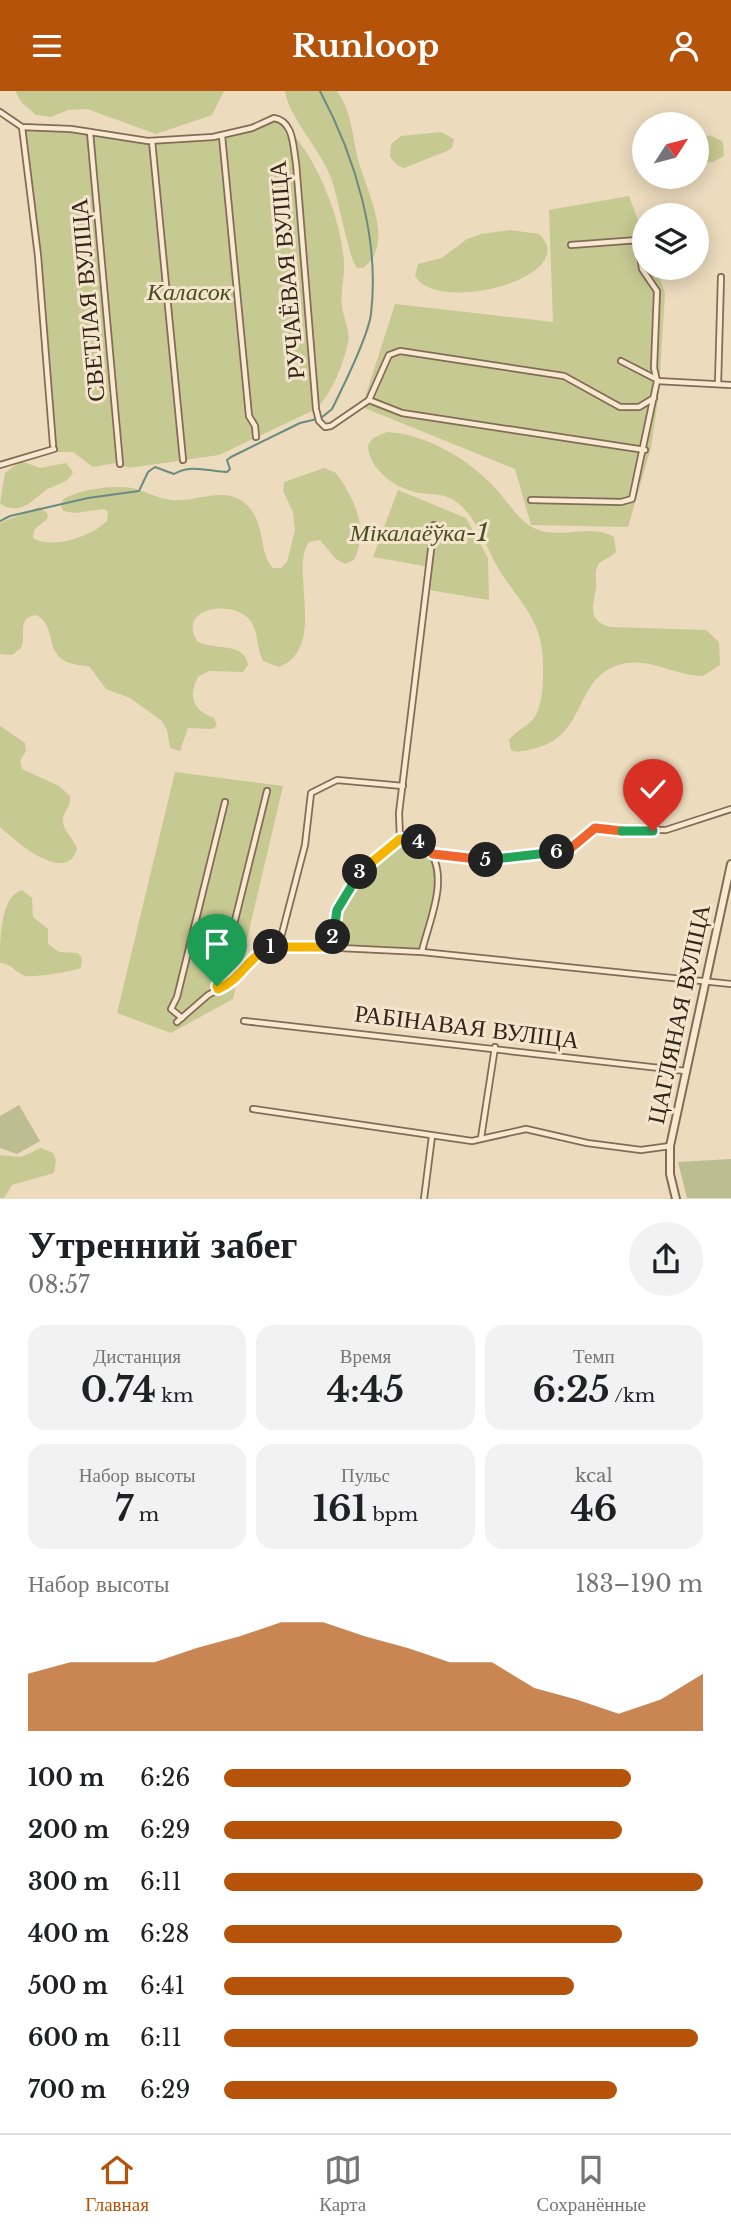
<!DOCTYPE html>
<html lang="ru">
<meta charset="utf-8">
<style>
:root{--surface:#fff;--page:#f2f2f2;--text:#202124;--muted:#757577;--line:#e0e0e0;--accent:#b45309}
body{margin:0;font-family:"Libre Baskerville",serif;background:var(--page);color:var(--text);height:100vh;display:flex;flex-direction:column;font-size:26px;white-space:nowrap}
*{box-sizing:border-box;margin:0}
p{font-size:23px;color:var(--muted)}
.icon{flex:none;width:38px;height:38px;fill:none;stroke:currentColor;stroke-width:2;stroke-linecap:round;stroke-linejoin:round}
.map{position:relative;height:1108px;overflow:hidden}
.details{display:flex;flex-direction:column;background:var(--surface);flex:1}
.details>*{flex:none}
.needle{width:46px;rotate:54deg}
.buttons{position:absolute;left:632px;top:21px;display:grid;gap:14px}
.buttons a{display:grid;place-items:center;width:77px;height:77px;border-radius:50%;background:var(--surface);box-shadow:0 4px 18px #0003;font-size:35px}
.pin{position:absolute;display:grid;place-items:center;width:60px;height:60px;color:#fff;margin:-72px -30px;border-radius:50% 50% 50% 0;rotate:-45deg;box-shadow:0 0 7px #0007}
.pin .icon{rotate:45deg}
.km{position:absolute;width:35px;height:35px;margin:-18px;border-radius:50%;background:#222;color:#fff;font-size:19px;line-height:35px;text-align:center}
.round{display:grid;place-items:center;flex:none;width:74px;height:74px;border-radius:37px;background:var(--page)}
.overview{display:flex;align-items:center;justify-content:space-between;height:119px;padding:0 28px}
h1{font-size:38px;font-weight:700;line-height:52px}
.stats{display:grid;grid-template-columns:repeat(3,1fr);gap:10px;height:119px;padding:7px 28px}
.stats div{display:grid;align-content:center;border-radius:18px;background:var(--page);text-align:center}
.stats b{font-size:35px;font-weight:700}
.stats small{font-size:19px;font-weight:400}
.stats p{font-size:19px}
.chart{height:196px;padding:14px 28px}
.chart p{display:flex;justify-content:space-between}
.chart svg{width:100%;height:126px;margin-top:7px;fill:var(--accent);opacity:.7}
ul{padding:0 28px;list-style:none;font-size:23px}
li{display:grid;grid-template-columns:112px 84px 1fr;align-items:center;height:52px}
li i{height:18px;border-radius:9px;background:var(--accent)}
header{display:flex;justify-content:space-between;align-items:center;height:91px;padding:0 28px;background:var(--accent);color:#fff;font-size:32px;font-weight:700}
.tabs{display:flex;justify-content:space-around;align-items:center;height:98px;border-top:2px solid var(--line);background:var(--surface);font-size:19px;color:var(--muted)}
.tabs a{display:grid;justify-items:center;gap:4px}
.tabs .on{color:var(--accent)}
.map>svg:first-child{display:block}
.green{fill:#c7c992}
.cemetery{fill:#bcbe91}
.lines{fill:none;stroke-linecap:round;stroke-linejoin:round}
.stream{stroke:#698b80;stroke-width:2}
.minor-casing{stroke:#836b57;stroke-width:8}
.tertiary-casing{stroke:#836b57;stroke-width:10}
.minor{stroke:#f8e9d0;stroke-width:4.5}
.tertiary{stroke:#f8e9d0;stroke-width:6}
.split-1-casing{stroke:#fff;stroke-width:14}
.split-2-casing{stroke:#fff;stroke-width:14}
.split-3-casing{stroke:#fff;stroke-width:14}
.split-4-casing{stroke:#fff;stroke-width:14}
.split-5-casing{stroke:#fff;stroke-width:14}
.split-6-casing{stroke:#fff;stroke-width:14}
.split-7-casing{stroke:#fff;stroke-width:14}
.split-8-casing{stroke:#fff;stroke-width:14}
.split-1{stroke:#f5b400;stroke-width:9}
.split-2{stroke:#f5b400;stroke-width:9}
.split-3{stroke:#22a559;stroke-width:9}
.split-4{stroke:#f5b400;stroke-width:9}
.split-5{stroke:#f0652b;stroke-width:9}
.split-6{stroke:#22a559;stroke-width:9}
.split-7{stroke:#f0652b;stroke-width:9}
.split-8{stroke:#22a559;stroke-width:9}
.labels{text-anchor:middle;stroke-width:6;stroke-linejoin:round;paint-order:stroke}
.street-label{font-size:24px;fill:#33251b;stroke:#f4e5cc}
.park-label{font-size:24px;font-style:italic;fill:#474f22;stroke:#f4e5cc}
</style>
<header><svg class="icon" aria-label="menu" viewBox="0 0 24 24"><path d="M4 6h16M4 12h16M4 18h16"/></svg>Runloop<svg class="icon" aria-label="person" viewBox="0 0 24 24"><circle cx="12" cy="8" r="4"/><path d="M4 21q1-7 8-7t8 7"/></svg></header>
<div class="map">
<svg width="731" height="1108" viewBox="0 0 731 1108">
<rect width="100%" height="100%" fill="#ecdbbd"/>
<!-- green -->
<g class="green">
<polygon points="15,0 224,0 212,24 156,43 87,18 68,19 51,26 36,24 22,12"/>
<path d="M285 0H337C352 21 352 44 358 68 365 98 397 152 363 177H357C349 168 338 105 331 87 321 59 288 25 285 0Z"/>
<path d="M274 27C313 51 342 128 344 172 345 186 340 201 342 215 343 226 351 241 348 251 344 272 331 304 316 318L219 364 129 377 116 372 93 376 73 361H57L53 354 22 36C64 38 105 47 146 50 191 53 233 41 274 27Z"/>
<polygon points="441,41 454,48 452,57 447,60 404,77 398,75 390,66 391,53 401,45"/>
<polygon points="696,44 712,45 723,51 724,65 713,71 697,73"/>
<polygon points="629,105 644,145 644,177 656,177 665,202 659,301 651,357 628,436 531,434 515,378 362,316 395,213 553,231 549,119"/>
<path d="M510 139 539 143C584 185 438 225 415 185L418 173 442 167 467 148 481 143Z"/>
<path d="M387 341C427 343 470 369 496 398 508 411 518 429 534 437 558 450 590 431 614 446L616 461C611 467 602 468 598 474 594 481 597 490 596 497 593 515 587 531 611 536L706 539 719 551 720 574 703 585C673 585 643 562 613 576 574 593 585 648 532 658 524 660 519 662 511 659L509 649C516 639 529 636 536 624 542 611 543 596 543 582 545 530 523 517 498 477 485 455 477 425 455 410 444 402 432 404 419 402 397 398 368 379 368 354L373 347Z"/>
<path d="M21 370 40 377 66 372 73 381C68 393 56 393 46 399 32 409 25 421 6 416L0 412 5 382Z"/>
<path d="M324 377 336 382C355 408 369 438 354 469L345 473 336 468 320 449 309 451C289 477 328 557 279 576L263 570C256 557 259 539 249 528 231 508 177 517 197 550 213 560 245 550 248 574L243 581 209 580 198 586C187 606 194 620 214 627L217 635 212 638 188 637 180 660 170 657 167 639 162 630 130 607 106 598 90 576C83 574 74 574 67 571 44 561 57 534 36 524 16 527 27 543 21 557L12 564 0 563V432L39 416 48 423 47 428 34 439 33 447C53 459 92 445 107 430L108 421 104 418 75 422 63 420 61 415 63 408C82 398 111 394 132 397 146 400 158 408 173 409 195 411 223 396 242 410 268 429 257 461 273 477H281L287 471 295 439 293 421 283 400 284 391Z"/>
<polygon points="398,399 466,427 488,467 489,509 429,499 430,476 373,466"/>
<path d="M0 635 25 652 26 660 20 670 22 678 59 695 70 705C72 717 61 721 63 732 65 742 74 748 77 758 66 795 14 749 0 736Z"/>
<polygon points="175,681 283,695 233,908 171,942 117,922"/>
<path d="M403 750 427 759C446 786 428 828 421 858L335 853C337 814 354 786 386 764 392 760 396 754 403 750Z"/>
<path d="M22 799 32 807 33 826 48 838V853L59 861 78 862 82 867 81 877C75 880 31 887 25 885 14 881 12 872 0 872 0 850 0 805 22 799Z"/>
<polygon points="41,1057 53,1062 56,1069 54,1082 12,1094 4,1107 0,1107 0,1064 21,1066"/>
</g>
<!-- cemetery -->
<g class="cemetery">
<polygon points="19,1014 40,1050 17,1063 0,1057 0,1025"/>
<polygon points="731,1068 731,1107 687,1107 678,1071"/>
</g>
<g class="lines">
<!-- stream -->
<path class="stream" d="M0 430 10 425 88 407 139 400 148 381 155 376 174 383C191 373 207 380 227 381L230 378 227 369 231 366 300 332 321 327 332 318C343 296 368 246 371 223 380 147 355 66 320 0"/>
<defs>
<g id="minor">
<path d="M0 21 22 36 71 38 148 50 213 46 252 37 274 27C294 30 293 56 296 72L316 318 319 330 325 336 331 335 369 309 389 264 400 260 564 285 620 316H639L654 307"/>
<polyline points="22,36 38,165 53,354"/>
<polyline points="90,41 120,373"/>
<polyline points="222,45 249,325 255,335 256,346"/>
<polyline points="152,50 183,369"/>
<polyline points="621,270 654,287"/>
<polyline points="657,290 731,294"/>
<polyline points="718,293 721,186"/>
<polyline points="369,309 402,322 645,359"/>
<polyline points="0,374 54,358"/>
<polyline points="531,409 621,411 632,408 657,290 654,277 657,200 642,178 638,149 571,154"/>
<polyline points="400,748 399,722 434,434"/>
<polyline points="433,763 494,770 525,763 562,760 595,738 666,739 731,718"/>
<polyline points="279,854 305,754 311,702 337,689 403,695"/>
<path d="M333 856C334 805 351 789 388 759 395 754 396 748 406 747L430 760C449 789 429 830 422 860"/>
<polyline points="218,898 267,700"/>
<polyline points="182,927 171,918 177,906 225,711"/>
<polyline points="244,930 686,980"/>
<polyline points="177,931 208,904 236,889 258,863 279,854 422,861 731,893"/>
<polyline points="253,1018 472,1050 526,1038 587,1052 641,1059 670,1055"/>
<polyline points="481,1047 495,956"/>
<polyline points="424,1108 432,1045"/>
</g>
<polyline id="tertiary" points="676,1108 670,1083 670,1055 731,773"/>
</defs>
<!-- minor casing -->
<use href="#minor" class="minor-casing"/>
<!-- tertiary casing -->
<use href="#tertiary" class="tertiary-casing"/>
<!-- minor -->
<use href="#minor" class="minor"/>
<!-- tertiary -->
<use href="#tertiary" class="tertiary"/>
</g>
<g class="lines">
<defs>
<path id="split-1" d="M217 895 218 898C241 889 248 865 271 856"/>
<polyline id="split-2" points="271,856 333,856 333,846"/>
<polyline id="split-3" points="333,846 337,819 360,781"/>
<polyline id="split-4" points="360,781 400,748 419,751"/>
<polyline id="split-5" points="419,751 433,763 486,769"/>
<polyline id="split-6" points="486,769 557,761"/>
<polyline id="split-7" points="557,761 571,757 595,737 622,740"/>
<polyline id="split-8" points="622,740 653,740"/>
</defs>
<!-- split-1 casing -->
<use href="#split-1" class="split-1-casing"/>
<!-- split-2 casing -->
<use href="#split-2" class="split-2-casing"/>
<!-- split-3 casing -->
<use href="#split-3" class="split-3-casing"/>
<!-- split-4 casing -->
<use href="#split-4" class="split-4-casing"/>
<!-- split-5 casing -->
<use href="#split-5" class="split-5-casing"/>
<!-- split-6 casing -->
<use href="#split-6" class="split-6-casing"/>
<!-- split-7 casing -->
<use href="#split-7" class="split-7-casing"/>
<!-- split-8 casing -->
<use href="#split-8" class="split-8-casing"/>
<!-- split-1 -->
<use href="#split-1" class="split-1"/>
<!-- split-2 -->
<use href="#split-2" class="split-2"/>
<!-- split-3 -->
<use href="#split-3" class="split-3"/>
<!-- split-4 -->
<use href="#split-4" class="split-4"/>
<!-- split-5 -->
<use href="#split-5" class="split-5"/>
<!-- split-6 -->
<use href="#split-6" class="split-6"/>
<!-- split-7 -->
<use href="#split-7" class="split-7"/>
<!-- split-8 -->
<use href="#split-8" class="split-8"/>
</g>
<g class="labels">
<!-- street labels -->
<g class="street-label">
<text transform="translate(287 179) rotate(-95)" y="8">РУЧАЁВАЯ ВУЛІЦА</text>
<text transform="translate(88 209) rotate(-95)" y="8">СВЕТЛАЯ ВУЛІЦА</text>
<text transform="translate(679 923) rotate(-78)" y="8">ЦАГЛЯНАЯ ВУЛІЦА</text>
<text transform="translate(467 936) rotate(7)" y="8">РАБІНАВАЯ ВУЛІЦА</text>
</g>
<!-- park labels -->
<g class="park-label">
<text x="189" y="209">Каласок</text>
<text x="419" y="450">Мікалаёўка-1</text>
</g>
</g>
</svg>
<div class="buttons">
<a><svg class="needle" viewBox="-14 -14 28 28"><path d="M0-13l5 13h-10z" fill="#e53935"/><path d="M0 13l5-13h-10z" fill="#757577"/></svg></a>
<a><svg class="icon" aria-label="layers" viewBox="0 0 24 24"><path d="M12 4l9 5-9 5-9-5zM3 14l9 5 9-5"/></svg></a>
</div>
<div class="pin" style="left:217px;top:895px;background:#1e9e55"><svg class="icon" aria-label="arrive" viewBox="0 0 24 24"><path d="M6 21V4h12l-3 4 3 4H6"/></svg></div>
<div class="pin" style="left:653px;top:740px;background:#d93025"><svg class="icon" aria-label="check" viewBox="0 0 24 24"><path d="M5 12l5 5 9-10"/></svg></div>
<b class="km" style="left:271px;top:856px">1</b>
<b class="km" style="left:333px;top:846px">2</b>
<b class="km" style="left:360px;top:781px">3</b>
<b class="km" style="left:419px;top:751px">4</b>
<b class="km" style="left:486px;top:769px">5</b>
<b class="km" style="left:557px;top:761px">6</b>
</div>
<section class="details">
<div class="overview"><div><h1>Утренний забег</h1><p>08:57</p></div><a class="round"><svg class="icon" aria-label="share" viewBox="0 0 24 24"><path d="M12 15V3M7 8l5-5 5 5M5 13v7h14v-7"/></svg></a></div>
<div class="stats">
<div><p>Дистанция</p><b>0.74<small> km</small></b></div>
<div><p>Время</p><b>4:45</b></div>
<div><p>Темп</p><b>6:25<small> /km</small></b></div>
</div>
<div class="stats">
<div><p>Набор высоты</p><b>7<small> m</small></b></div>
<div><p>Пульс</p><b>161<small> bpm</small></b></div>
<div><p>kcal</p><b>46</b></div>
</div>
<div class="chart"><p><span>Набор высоты</span>183–190 m</p>
<svg viewBox="0 0 160 44" preserveAspectRatio="none"><path d="M0 44V24L10 20L20 20L30 20L40 15L50 11L60 6L70 6L80 11L90 15L100 20L110 20L120 29L130 33L140 38L150 33L160 24V44z"/></svg>
</div>
<ul>
<li><b>100 m</b>6:26<i style="width:85%"></i></li>
<li><b>200 m</b>6:29<i style="width:83%"></i></li>
<li><b>300 m</b>6:11<i style="width:100%"></i></li>
<li><b>400 m</b>6:28<i style="width:83%"></i></li>
<li><b>500 m</b>6:41<i style="width:73%"></i></li>
<li><b>600 m</b>6:11<i style="width:99%"></i></li>
<li><b>700 m</b>6:29<i style="width:82%"></i></li>
</ul>
</section>
<nav class="tabs">
<a class="on"><svg class="icon" aria-label="home" viewBox="0 0 24 24"><path d="M3 11l9-7 9 7M6 9v11h12V9"/></svg>Главная</a>
<a><svg class="icon" aria-label="map" viewBox="0 0 24 24"><path d="M3 6l6-2 6 2 6-2v14l-6 2-6-2-6 2zM9 4v14M15 6v14"/></svg>Карта</a>
<a><svg class="icon" aria-label="saved" viewBox="0 0 24 24"><path d="M7 4h10v16l-5-4-5 4z"/></svg>Сохранённые</a>
</nav>
